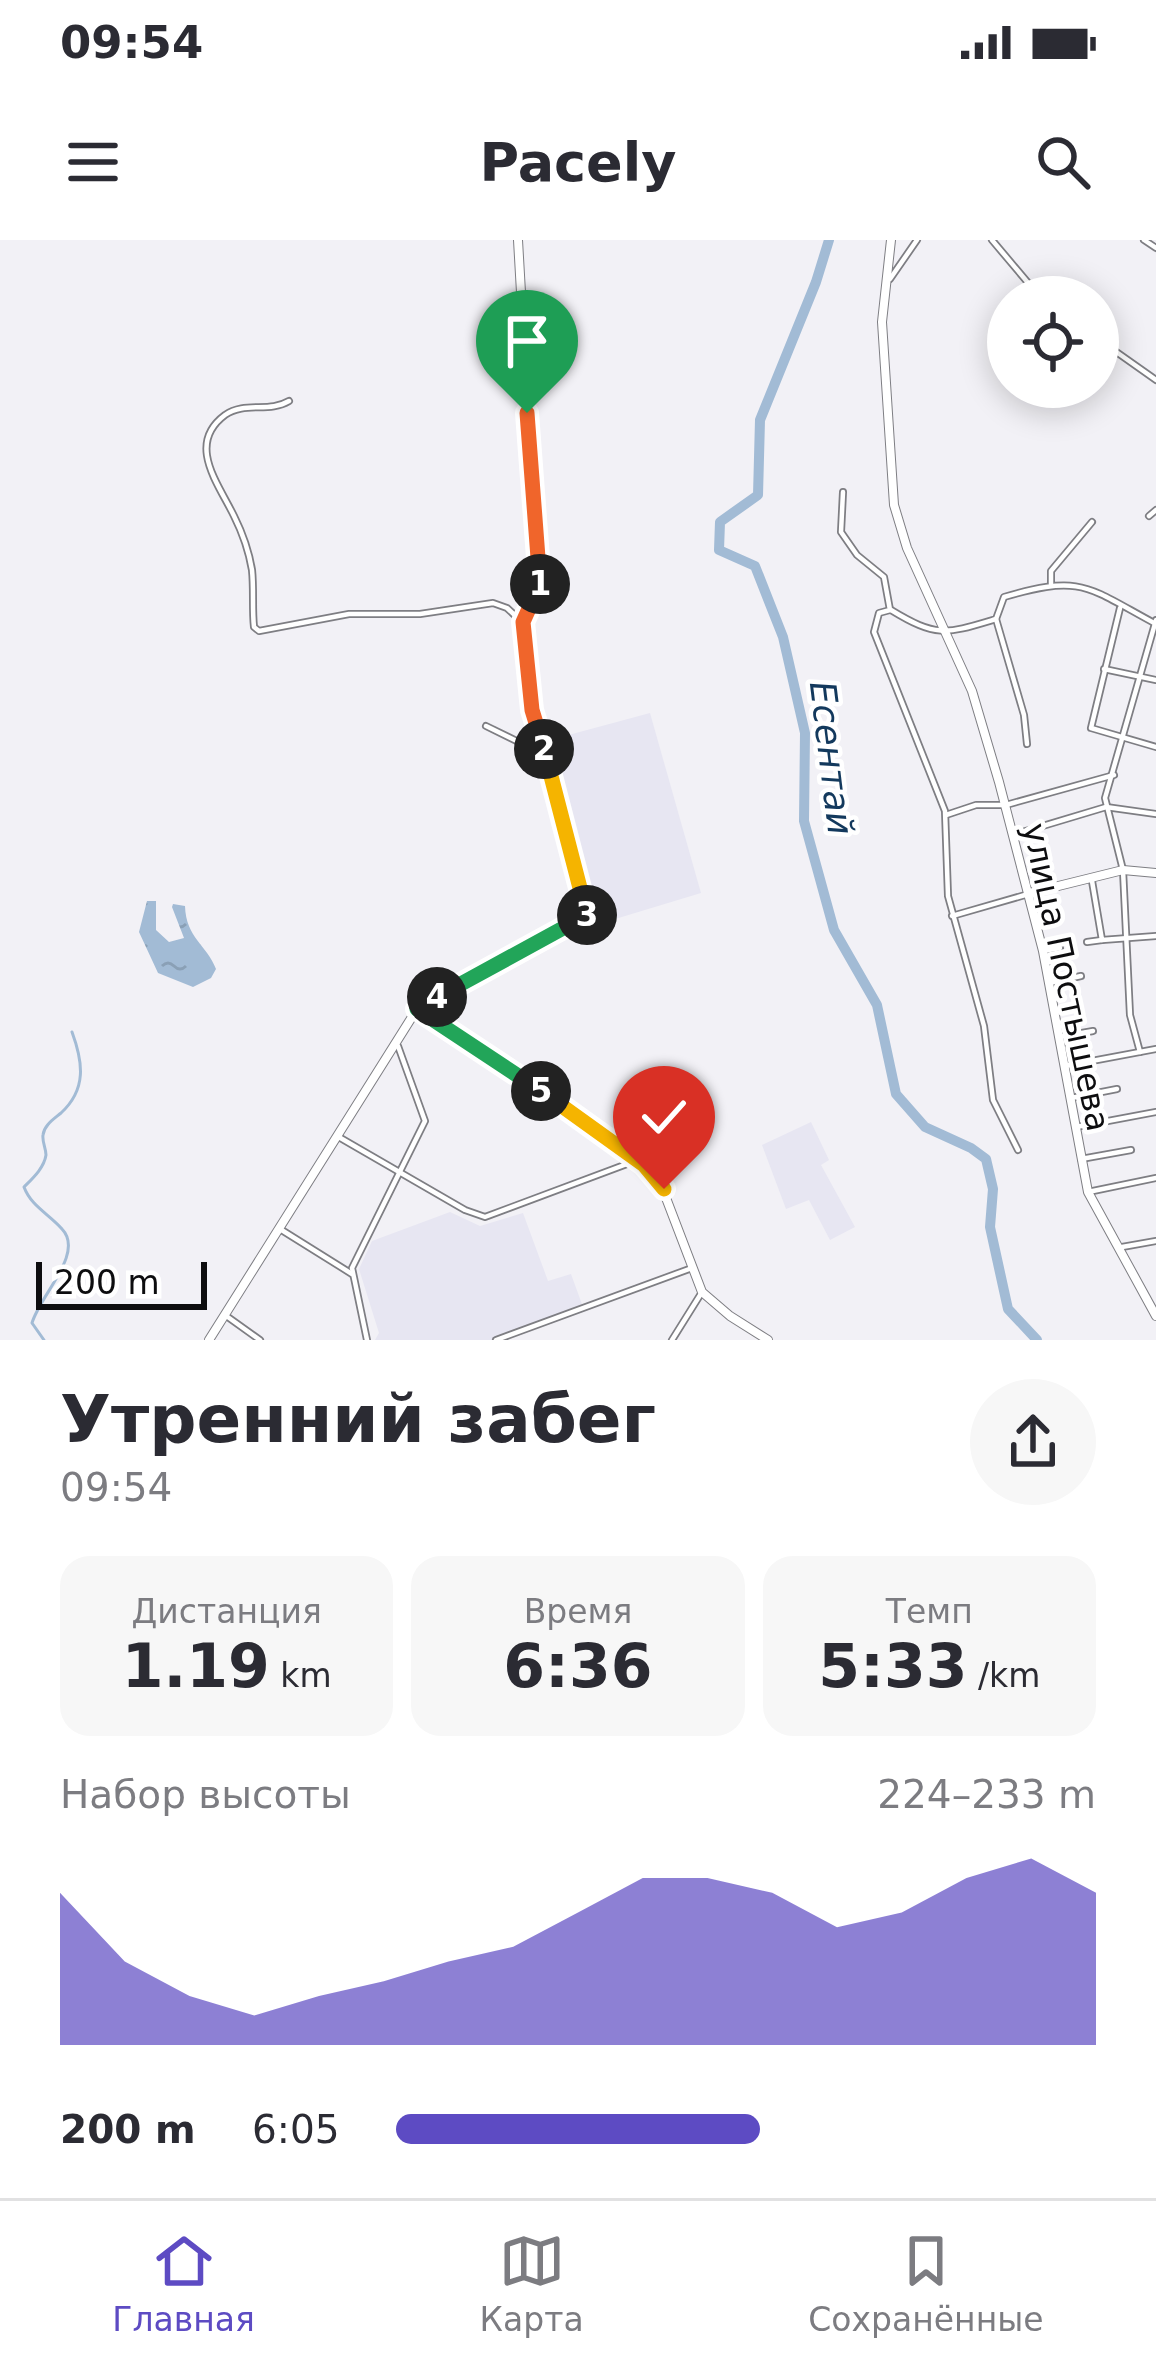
<!DOCTYPE html>
<html lang="ru">
<meta charset="utf-8">
<style>
:root{--surface:#fff;--page:#f7f7f7;--text:#2b2b33;--muted:#7c7c81;--line:#e1e1e2;--accent:#5d4bc3}
body{margin:0;font-family:"DejaVu Sans",sans-serif;background:var(--page);color:var(--text);height:100vh;display:flex;flex-direction:column;font-size:45px;white-space:nowrap}
*{box-sizing:border-box;margin:0}
p{font-size:39px;color:var(--muted)}
.icon{flex:none;width:66px;height:66px;fill:none;stroke:currentColor;stroke-width:2;stroke-linecap:round;stroke-linejoin:round}
.map{position:relative;height:1100px;overflow:hidden}
.sheet{display:flex;flex-direction:column;background:var(--surface);flex:1}
.sheet>*{flex:none}
.fabs{position:absolute;left:987px;top:36px;display:grid;gap:24px}
.fabs a{display:grid;place-items:center;width:132px;height:132px;border-radius:50%;background:var(--surface);box-shadow:0 6px 30px #0003;font-size:60px}
.scale{position:absolute;left:36px;bottom:30px;width:171px;box-sizing:border-box;padding-left:12px;border:6px solid #0d0d0f;border-top:0;font-size:33px;line-height:42px;white-space:nowrap;color:#0d0d0f;-webkit-text-stroke:9px #fff;paint-order:stroke}
.pin{position:absolute;display:grid;place-items:center;width:102px;height:102px;color:#fff;margin:-123px -51px;border-radius:50% 50% 50% 0;rotate:-45deg;box-shadow:0 0 12px #0007}
.pin .icon{rotate:45deg}
.km{position:absolute;width:60px;height:60px;margin:-30px;border-radius:50%;background:#222;color:#fff;font-size:33px;line-height:60px;text-align:center}
.round{display:grid;place-items:center;flex:none;width:126px;height:126px;border-radius:63px;background:var(--page)}
.overview{display:flex;align-items:center;justify-content:space-between;height:204px;padding:0 60px}
h1{font-size:66px;font-weight:700;line-height:90px}
.metrics{display:grid;grid-template-columns:repeat(3,1fr);gap:18px;height:204px;padding:12px 60px}
.metrics div{display:grid;align-content:center;border-radius:30px;background:var(--page);text-align:center}
.metrics b{font-size:60px;font-weight:700}
.metrics small{font-size:33px;font-weight:400}
.metrics p{font-size:33px}
.chart{height:336px;padding:24px 60px}
.chart p{display:flex;justify-content:space-between}
.chart svg{width:100%;height:216px;margin-top:12px;fill:var(--accent);opacity:.7}
ul{padding:0 60px;list-style:none;font-size:39px}
li{display:grid;grid-template-columns:192px 144px 1fr;align-items:center;height:90px}
li i{height:30px;border-radius:15px;background:var(--accent)}
.status{display:flex;justify-content:space-between;align-items:center;height:84px;padding:0 60px;background:var(--surface);direction:ltr}
.status svg{height:33px;fill:currentColor}
header{display:flex;justify-content:space-between;align-items:center;height:156px;padding:0 60px;background:var(--surface);font-size:54px;font-weight:700}
.menu{display:flex;justify-content:space-around;align-items:center;height:168px;border-top:3px solid var(--line);background:var(--surface);font-size:33px;color:var(--muted)}
.menu a{display:grid;justify-items:center;gap:6px}
.menu .on{color:var(--accent)}
.map>svg:first-child{display:block}
.built{fill:#e7e6f2}
.water{fill:url(#water-ripples)}
.lines{fill:none;stroke-linecap:round;stroke-linejoin:round}
.stream{stroke:#a2bbd5;stroke-width:3}
.river{stroke:#a2bbd5;stroke-width:10}
.street-casing{stroke:#7e7e83;stroke-width:8}
.secondary-casing{stroke:#7e7e83;stroke-width:10}
.street{stroke:#fff;stroke-width:4.5}
.secondary{stroke:#fff;stroke-width:8}
.split-1-casing{stroke:#fff;stroke-width:24}
.split-2-casing{stroke:#fff;stroke-width:24}
.split-3-casing{stroke:#fff;stroke-width:24}
.split-4-casing{stroke:#fff;stroke-width:24}
.split-5-casing{stroke:#fff;stroke-width:24}
.split-6-casing{stroke:#fff;stroke-width:24}
.split-1{stroke:#f0652b;stroke-width:15}
.split-2{stroke:#f0652b;stroke-width:15}
.split-3{stroke:#f5b400;stroke-width:15}
.split-4{stroke:#22a559;stroke-width:15}
.split-5{stroke:#22a559;stroke-width:15}
.split-6{stroke:#f5b400;stroke-width:15}
.labels{text-anchor:middle;stroke-width:9;stroke-linejoin:round;paint-order:stroke}
.street-label{font-size:33px;fill:#0d0d0f;stroke:#fff}
.water-label{font-size:36px;font-style:italic;fill:#13395d;stroke:#fff}
</style>
<div class="status"><b>09:54</b><svg viewBox="0 0 49 12"><path d="M0 12V9h3v3zM5 12V6h3v6zM10 12V3h3v9zM15 12V0h3v12zM26 1h20v11H26zM47 4h2v5h-2z"/></svg></div>
<header><svg class="icon" aria-label="menu" viewBox="0 0 24 24"><path d="M4 6h16M4 12h16M4 18h16"/></svg>Pacely<svg class="icon" aria-label="search" viewBox="0 0 24 24"><circle cx="10" cy="10" r="6"/><path d="M15 15l6 6"/></svg></header>
<div class="map">
<svg width="1156" height="1100" viewBox="0 0 1156 1100">
<defs>
<pattern id="water-ripples" width="26" height="14" patternUnits="userSpaceOnUse" patternTransform="scale(3)"><rect width="26" height="14" fill="#a2bbd5"/><path d="M2 4q2-2 4 0t4 0M15 11q2-2 4 0t4 0" fill="none" stroke="#8aa0b6"/></pattern>
</defs>
<rect width="100%" height="100%" fill="#f2f1f6"/>
<!-- built -->
<g class="built">
<polygon points="650,473 701,653 602,683 550,500"/>
<polygon points="811,882 829,920 821,925 855,987 830,1000 809,960 786,969 762,905"/>
<polygon points="450,972 480,986 523,973 548,1041 571,1034 583,1067 491,1100 375,1100 379,1093 359,1029 372,1001"/>
</g>
<!-- water -->
<path class="water" d="M147 661H156V690L169 702 184 698 172 667 173 664 185 666C186 698 207 705 216 729L211 738 193 747 158 733 139 692Z"/>
<g class="lines">
<!-- stream -->
<path class="stream" d="M44 1100 32 1083C40 1055 85 1013 62 989 49 974 31 966 24 947 33 938 44 928 46 915 46 908 42 902 43 895 44 885 54 879 61 873 87 849 83 822 72 792"/>
<!-- river -->
<polyline class="river" points="829,0 816,42 760,180 758,255 720,282 719,310 755,326 783,397 805,493 804,581 834,690 877,765 896,854 925,887 971,908 986,919 993,949 990,987 1008,1069 1037,1100"/>
<defs>
<g id="street">
<polyline points="992,0 1040,57"/>
<polyline points="1144,0 1156,8"/>
<polyline points="890,39 917,0"/>
<polyline points="1098,99 1156,140"/>
<path d="M289 161C269 173 245 161 225 175 186 204 218 243 234 276 242 292 249 312 252 330 254 349 252 369 254 387L259 391 349 374H420L493 363 507 368 523 383"/>
<polyline points="843,252 841,292 857,315 884,337 890,370 879,373 874,392 945,571 948,656 984,786 993,860 1018,910"/>
<polyline points="1149,276 1156,270"/>
<polyline points="1051,344 1051,331 1092,282"/>
<polyline points="1120,368 1091,488 1156,507"/>
<path d="M891 370C937 398 946 394 996 379L1004 357C1083 334 1087 347 1156 384"/>
<polyline points="996,379 1024,475 1027,504"/>
<polyline points="1104,429 1156,440"/>
<polyline points="486,486 545,515"/>
<polyline points="946,575 976,565 1006,565 1114,535"/>
<polyline points="1016,594 1106,567 1156,574"/>
<polyline points="1092,641 1102,700 1156,696"/>
<polyline points="952,676 1025,655"/>
<polyline points="1087,702 1102,700"/>
<polyline points="1043,711 1060,708"/>
<polyline points="1049,743 1081,736"/>
<polyline points="1059,797 1093,791"/>
<polyline points="1140,812 1130,775 1123,630 1105,558 1156,380"/>
<polyline points="1065,826 1156,809"/>
<polyline points="1071,858 1117,849"/>
<polyline points="1076,887 1156,872"/>
<polyline points="337,896 465,970 485,977 635,921"/>
<polyline points="1081,919 1131,910"/>
<polyline points="1088,952 1156,938"/>
<polyline points="280,989 352,1034"/>
<polyline points="1122,1007 1156,1001"/>
<polyline points="225,1075 260,1100"/>
<polyline points="367,1100 352,1028 425,881 398,806"/>
<polyline points="496,1100 692,1028"/>
<polyline points="672,1100 702,1052"/>
</g>
<g id="secondary">
<polyline points="891,0 882,82 894,265 907,308 972,451 999,542 1043,711 1088,952 1156,1076"/>
<polyline points="1030,653 1123,630 1156,633"/>
<polyline points="417,769 534,846 658,937 702,1052 730,1076 768,1100"/>
<polyline points="209,1100 417,769 588,675 532,470 523,383 539,354 542,336 534,280 518,0"/>
</g>
</defs>
<!-- street casing -->
<use href="#street" class="street-casing"/>
<!-- secondary casing -->
<use href="#secondary" class="secondary-casing"/>
<!-- street -->
<use href="#street" class="street"/>
<!-- secondary -->
<use href="#secondary" class="secondary"/>
</g>
<g class="lines">
<defs>
<polyline id="split-1" points="527,173 540,344"/>
<polyline id="split-2" points="540,344 523,382 532,470 544,509"/>
<polyline id="split-3" points="544,509 587,675"/>
<polyline id="split-4" points="437,757 587,675"/>
<polyline id="split-5" points="437,757 417,769 541,851"/>
<polyline id="split-6" points="541,851 644,925 664,949"/>
</defs>
<!-- split-1 casing -->
<use href="#split-1" class="split-1-casing"/>
<!-- split-2 casing -->
<use href="#split-2" class="split-2-casing"/>
<!-- split-3 casing -->
<use href="#split-3" class="split-3-casing"/>
<!-- split-4 casing -->
<use href="#split-4" class="split-4-casing"/>
<!-- split-5 casing -->
<use href="#split-5" class="split-5-casing"/>
<!-- split-6 casing -->
<use href="#split-6" class="split-6-casing"/>
<!-- split-1 -->
<use href="#split-1" class="split-1"/>
<!-- split-2 -->
<use href="#split-2" class="split-2"/>
<!-- split-3 -->
<use href="#split-3" class="split-3"/>
<!-- split-4 -->
<use href="#split-4" class="split-4"/>
<!-- split-5 -->
<use href="#split-5" class="split-5"/>
<!-- split-6 -->
<use href="#split-6" class="split-6"/>
</g>
<g class="labels">
<!-- street labels -->
<g class="street-label">
<text transform="translate(1067 737) rotate(78)" y="12">улица Постышева</text>
</g>
<!-- water labels -->
<g class="water-label">
<text transform="translate(832 518) rotate(83)" y="13">Есентай</text>
</g>
</g>
</svg>
<div class="fabs">
<a><svg class="icon" aria-label="locate" viewBox="0 0 24 24"><circle cx="12" cy="12" r="6"/><path d="M12 2v4M12 18v4M2 12h4M18 12h4"/></svg></a>
</div>
<div class="scale">200 m</div>
<div class="pin" style="left:527px;top:173px;background:#1e9e55"><svg class="icon" aria-label="arrive" viewBox="0 0 24 24"><path d="M6 21V4h12l-3 4 3 4H6"/></svg></div>
<div class="pin" style="left:664px;top:949px;background:#d93025"><svg class="icon" aria-label="check" viewBox="0 0 24 24"><path d="M5 12l5 5 9-10"/></svg></div>
<b class="km" style="left:540px;top:344px">1</b>
<b class="km" style="left:544px;top:509px">2</b>
<b class="km" style="left:587px;top:675px">3</b>
<b class="km" style="left:437px;top:757px">4</b>
<b class="km" style="left:541px;top:851px">5</b>
</div>
<section class="sheet">
<div class="overview"><div><h1>Утренний забег</h1><p>09:54</p></div><a class="round"><svg class="icon" aria-label="share" viewBox="0 0 24 24"><path d="M12 15V3M7 8l5-5 5 5M5 13v7h14v-7"/></svg></a></div>
<div class="metrics">
<div><p>Дистанция</p><b>1.19<small> km</small></b></div>
<div><p>Время</p><b>6:36</b></div>
<div><p>Темп</p><b>5:33<small> /km</small></b></div>
</div>
<div class="chart"><p><span>Набор высоты</span>224–233 m</p>
<svg viewBox="0 0 160 44" preserveAspectRatio="none"><path d="M0 44V13L10 27L20 34L30 38L40 34L50 31L60 27L70 24L80 17L90 10L100 10L110 13L120 20L130 17L140 10L150 6L160 13V44z"/></svg>
</div>
<ul>
<li><b>200 m</b>6:05<i style="width:52%"></i></li>
</ul>
</section>
<nav class="menu">
<a class="on"><svg class="icon" aria-label="home" viewBox="0 0 24 24"><path d="M3 11l9-7 9 7M6 9v11h12V9"/></svg>Главная</a>
<a><svg class="icon" aria-label="map" viewBox="0 0 24 24"><path d="M3 6l6-2 6 2 6-2v14l-6 2-6-2-6 2zM9 4v14M15 6v14"/></svg>Карта</a>
<a><svg class="icon" aria-label="saved" viewBox="0 0 24 24"><path d="M7 4h10v16l-5-4-5 4z"/></svg>Сохранённые</a>
</nav>
